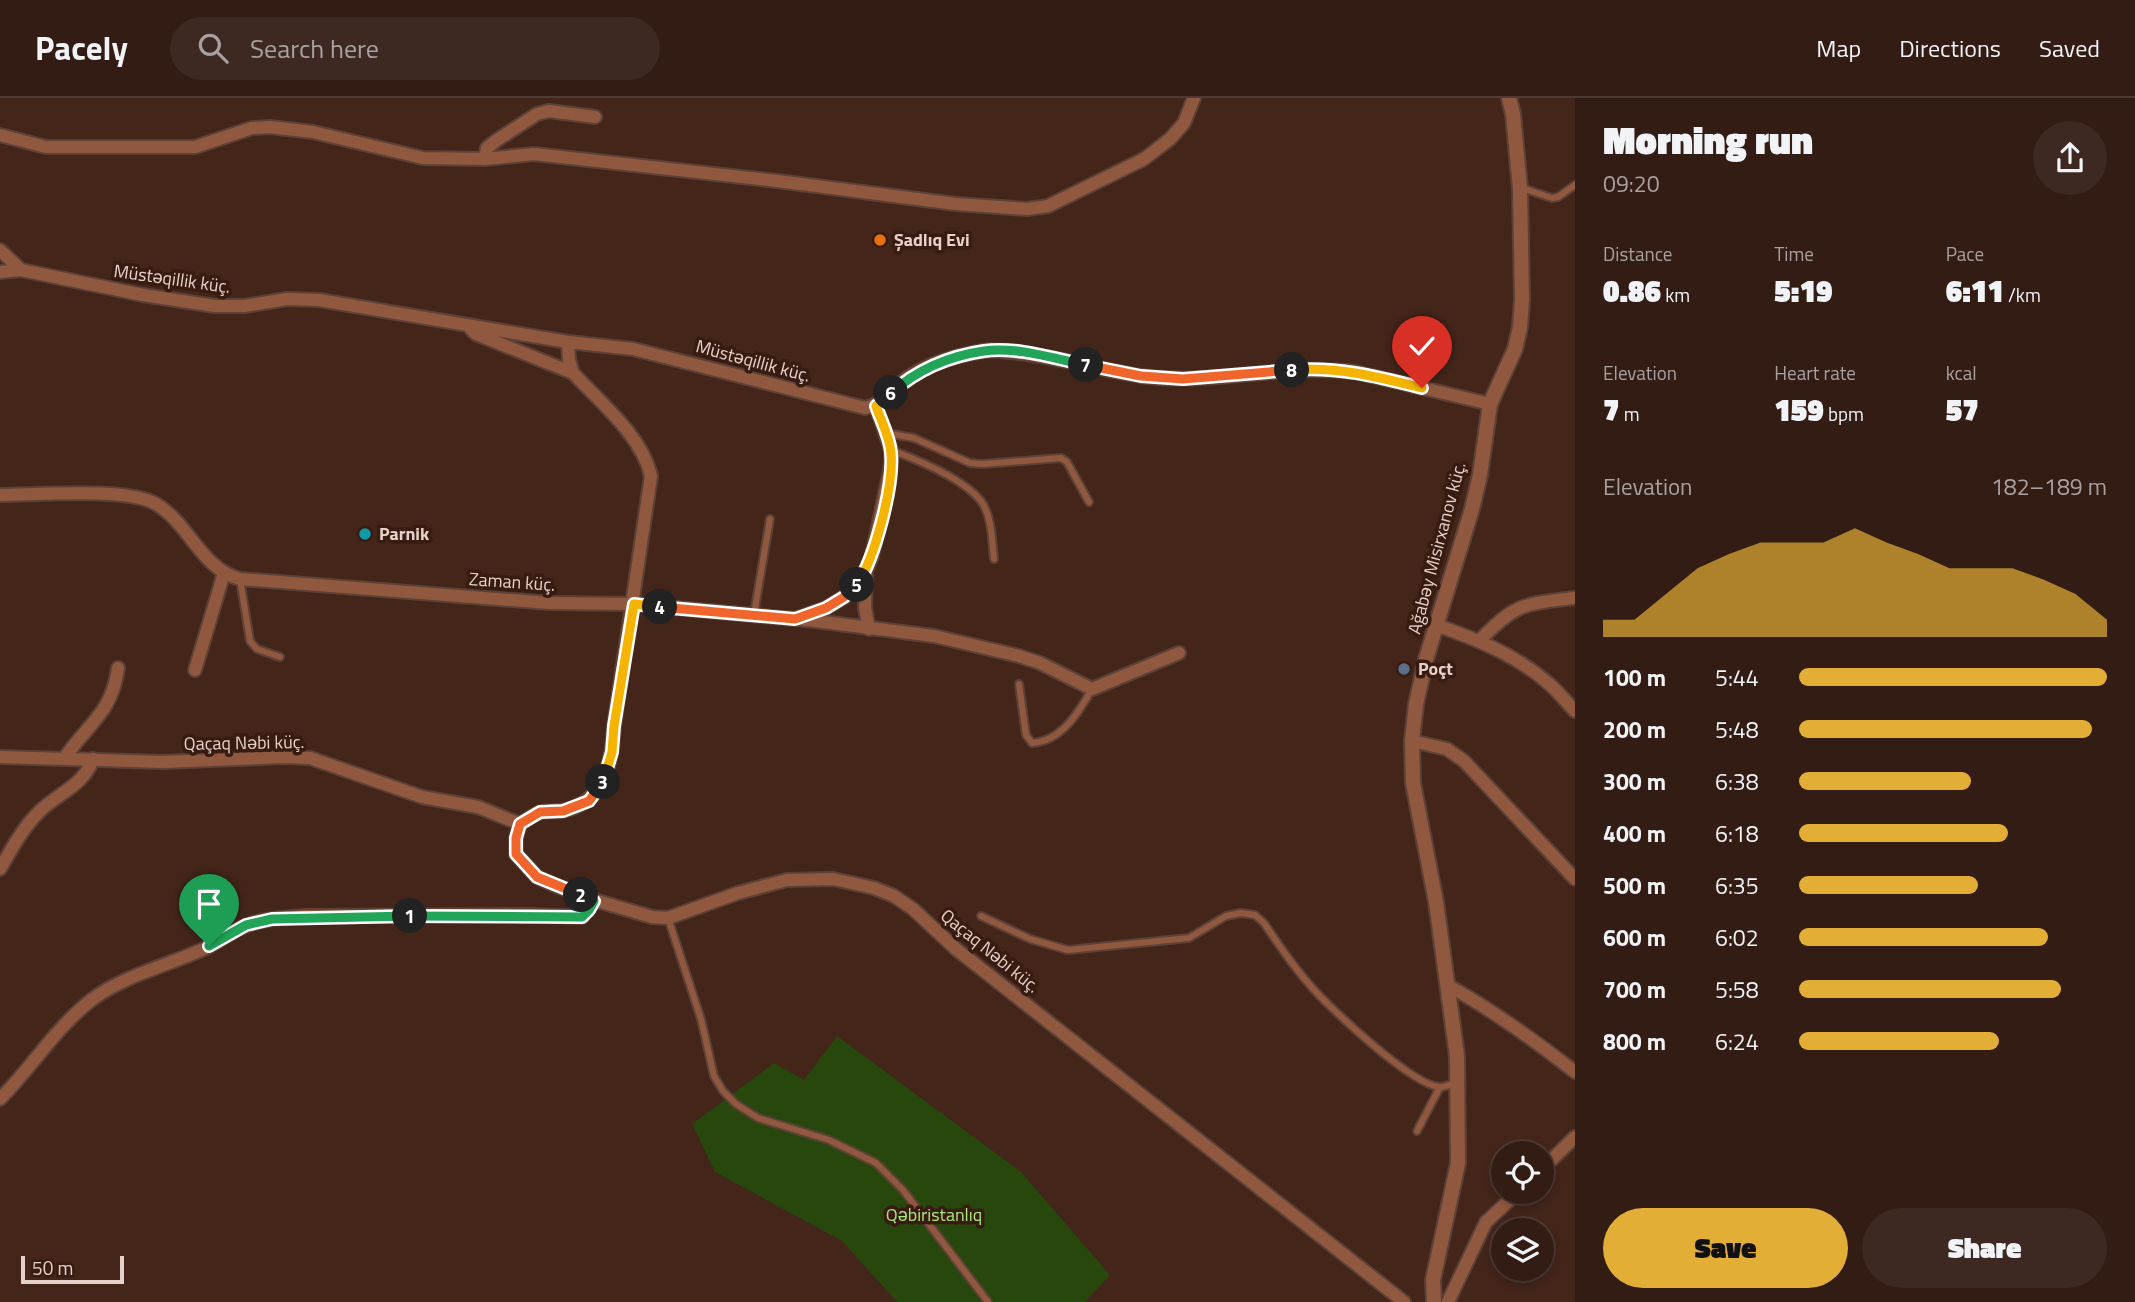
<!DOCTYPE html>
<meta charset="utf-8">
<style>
:root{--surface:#321c14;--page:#3d2922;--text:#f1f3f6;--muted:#a8a1a0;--line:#4d3a34;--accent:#e3ae35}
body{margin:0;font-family:"Titillium Web",sans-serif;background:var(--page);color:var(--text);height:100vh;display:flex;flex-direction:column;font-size:26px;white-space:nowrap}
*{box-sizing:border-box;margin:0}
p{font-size:23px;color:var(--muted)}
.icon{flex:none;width:38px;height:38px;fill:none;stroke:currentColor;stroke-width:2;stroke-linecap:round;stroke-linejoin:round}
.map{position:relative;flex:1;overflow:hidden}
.drawer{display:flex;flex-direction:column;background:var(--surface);width:560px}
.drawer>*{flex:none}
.tools{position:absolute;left:1491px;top:1043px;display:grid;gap:14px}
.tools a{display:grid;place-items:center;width:63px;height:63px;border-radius:50%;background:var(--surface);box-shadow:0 4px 10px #0003,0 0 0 2px var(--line);font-size:35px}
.scale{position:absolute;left:21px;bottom:18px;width:103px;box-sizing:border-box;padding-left:7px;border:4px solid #e5d1ca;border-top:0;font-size:19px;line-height:24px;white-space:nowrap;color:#e5d1ca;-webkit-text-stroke:5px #381b11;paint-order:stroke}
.pin{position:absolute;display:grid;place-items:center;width:60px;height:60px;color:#fff;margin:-72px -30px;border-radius:50% 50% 50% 0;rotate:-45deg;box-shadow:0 0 7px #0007}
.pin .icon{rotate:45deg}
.km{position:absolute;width:35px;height:35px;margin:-18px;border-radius:50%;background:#222;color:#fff;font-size:19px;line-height:35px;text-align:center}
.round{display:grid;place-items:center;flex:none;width:74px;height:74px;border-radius:37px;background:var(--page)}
.summary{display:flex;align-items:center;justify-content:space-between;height:119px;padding:0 28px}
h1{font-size:38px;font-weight:800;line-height:52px}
.stats{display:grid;grid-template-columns:repeat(3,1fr);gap:10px;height:119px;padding:7px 28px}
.stats div{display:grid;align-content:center}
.stats b{font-size:30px;font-weight:800}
.stats small{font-size:19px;font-weight:400}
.stats p{font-size:19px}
.chart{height:196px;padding:14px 28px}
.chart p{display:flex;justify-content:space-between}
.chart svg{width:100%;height:126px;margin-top:7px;fill:var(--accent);opacity:.7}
.button{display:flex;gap:14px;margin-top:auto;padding:14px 28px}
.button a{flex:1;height:80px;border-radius:42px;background:var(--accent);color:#111;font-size:28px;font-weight:800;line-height:80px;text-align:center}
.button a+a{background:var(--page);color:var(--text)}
ul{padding:0 28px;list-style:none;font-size:23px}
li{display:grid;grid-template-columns:112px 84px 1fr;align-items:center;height:52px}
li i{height:18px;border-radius:9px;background:var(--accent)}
header{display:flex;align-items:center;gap:42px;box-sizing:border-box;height:98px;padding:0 35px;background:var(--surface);border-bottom:2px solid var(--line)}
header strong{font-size:33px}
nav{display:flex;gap:38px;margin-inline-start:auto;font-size:24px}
.search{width:490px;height:63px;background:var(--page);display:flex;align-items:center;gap:18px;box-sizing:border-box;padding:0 24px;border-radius:38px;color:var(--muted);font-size:26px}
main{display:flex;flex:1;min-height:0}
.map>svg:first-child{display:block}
.green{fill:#27470d}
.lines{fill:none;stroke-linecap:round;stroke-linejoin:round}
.service-casing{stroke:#5d4136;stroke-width:10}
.minor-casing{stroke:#5d4136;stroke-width:16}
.tertiary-casing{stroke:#5d4136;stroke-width:18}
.service{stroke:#915840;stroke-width:6}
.minor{stroke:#915840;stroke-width:12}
.tertiary{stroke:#915840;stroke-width:14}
.split-1-casing{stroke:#fff;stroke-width:14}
.split-2-casing{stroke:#fff;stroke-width:14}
.split-3-casing{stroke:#fff;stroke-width:14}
.split-4-casing{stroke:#fff;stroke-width:14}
.split-5-casing{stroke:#fff;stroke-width:14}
.split-6-casing{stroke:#fff;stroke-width:14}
.split-7-casing{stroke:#fff;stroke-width:14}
.split-8-casing{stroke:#fff;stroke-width:14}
.split-9-casing{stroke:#fff;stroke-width:14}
.split-1{stroke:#22a559;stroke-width:9}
.split-2{stroke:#22a559;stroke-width:9}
.split-3{stroke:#f0652b;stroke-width:9}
.split-4{stroke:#f5b400;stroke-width:9}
.split-5{stroke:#f0652b;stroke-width:9}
.split-6{stroke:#f5b400;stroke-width:9}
.split-7{stroke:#22a559;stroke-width:9}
.split-8{stroke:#f0652b;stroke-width:9}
.split-9{stroke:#f5b400;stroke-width:9}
.food-dot{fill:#e8710a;stroke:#381b11;stroke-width:2.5}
.culture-dot{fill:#0f9aa8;stroke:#381b11;stroke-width:2.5}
.service-dot{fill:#5c6f8a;stroke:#381b11;stroke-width:2.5}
.labels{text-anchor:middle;stroke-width:7;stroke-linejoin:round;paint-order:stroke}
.poi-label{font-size:18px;font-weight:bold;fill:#e5d1ca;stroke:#381b11;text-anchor:start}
.street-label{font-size:18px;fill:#e5d1ca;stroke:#381b11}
.park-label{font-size:18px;fill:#a5e87b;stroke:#381b11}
</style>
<header>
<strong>Pacely</strong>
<div class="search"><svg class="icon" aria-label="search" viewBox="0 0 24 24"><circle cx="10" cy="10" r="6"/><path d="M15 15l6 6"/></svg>Search here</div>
<nav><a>Map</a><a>Directions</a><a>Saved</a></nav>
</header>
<main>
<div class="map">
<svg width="1575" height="1204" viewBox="0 0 1575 1204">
<rect width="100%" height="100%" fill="#43251a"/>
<!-- green -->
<polygon class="green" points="837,938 1021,1074 1110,1177 1085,1204 897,1204 842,1143 715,1074 692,1026 774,965 804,982"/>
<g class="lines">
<defs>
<g id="service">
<polyline points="1522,90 1552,100 1558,99 1575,87"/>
<polyline points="886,335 914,340 970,365 983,366 1061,360 1067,364 1089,404"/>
<path d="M891 352C918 362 963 380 981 403 992 418 992 443 994 461"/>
<polyline points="240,481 250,543 257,551 280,559"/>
<polyline points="754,516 770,421"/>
<path d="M1019 586 1026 637 1032 645C1062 643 1079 614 1092 591"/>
<path d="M981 818 1030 841 1068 852 1189 840 1226 818 1241 815 1255 817 1264 825C1278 846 1292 867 1309 886 1328 909 1413 988 1440 989 1445 989 1452 986 1456 985"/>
<polyline points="668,820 701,921 714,978 723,993 736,1006 758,1020 829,1042 876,1065 903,1092 988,1204"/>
<polyline points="1417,1033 1440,989"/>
</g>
<g id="minor">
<polyline points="0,37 46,49 195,49 252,30 270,29 313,34 423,60 485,61 534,56 777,83 956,106 1027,111 1048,108 1144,61 1170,41 1184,25 1194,0"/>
<polyline points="485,61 487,50 497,42 537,16 549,13 595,19"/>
<path d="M0 152 21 172 143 197 215 208H244L287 201 319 202 568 244 633 251 865 310C885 306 895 287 912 277 931 265 960 257 983 253 991 251 1001 253 1009 254 1054 257 1097 272 1141 278 1212 288 1283 265 1355 274L1490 306"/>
<polyline points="0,174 21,172"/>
<polyline points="471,231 476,236 573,275"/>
<path d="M0 397C36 397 128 389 156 406 189 425 201 471 240 481L550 505 633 506 795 521 826 510 844 499 855 489 866 473 872 458 891 367V352L876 308"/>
<polyline points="866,473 865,510 869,531"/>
<polyline points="799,521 934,538 1019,558 1040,565 1092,591 1179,555"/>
<path d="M1436 527C1476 541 1516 557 1548 585 1558 593 1566 604 1575 613"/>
<path d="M1479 543C1516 505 1523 506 1575 500"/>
<polyline points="195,572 224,475"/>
<polyline points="1412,643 1447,651 1464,663 1575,781"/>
<polyline points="0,659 163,664 284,659 310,660 422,699 478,709 520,726 516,740 516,756 537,779 554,787 594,802 652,819 668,820 738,795 787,782 833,781 874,790 894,798 913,811 956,851 1404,1204"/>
<path d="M64 661C87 626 112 616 118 570"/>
<path d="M520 726C526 722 533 717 539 715 546 712 554 714 561 713 604 706 612 665 614 628L651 378C642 338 600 304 573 275L569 262 568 244"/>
<path d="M0 771C11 752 22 731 38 715 56 696 84 688 93 661"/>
<path d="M1449 888C1494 913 1534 942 1575 974"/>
<path d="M0 1001C31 970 55 931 90 903 124 877 167 868 206 850 220 843 233 832 248 827 266 820 286 820 305 818L532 817 582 819 594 802"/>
<polyline points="1542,1071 1575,1039"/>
<polyline points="1448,1204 1486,1124 1518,1094"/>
</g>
<polyline id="tertiary" points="1434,1204 1433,1182 1458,1065 1457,958 1436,804 1413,685 1412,643 1416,606 1426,561 1472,411 1480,377 1490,306 1515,251 1520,229 1522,202 1520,90 1513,16 1509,0"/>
</defs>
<!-- service casing -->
<use href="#service" class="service-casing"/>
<!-- minor casing -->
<use href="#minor" class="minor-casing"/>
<!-- tertiary casing -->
<use href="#tertiary" class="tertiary-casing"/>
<!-- service -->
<use href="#service" class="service"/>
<!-- minor -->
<use href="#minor" class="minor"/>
<!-- tertiary -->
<use href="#tertiary" class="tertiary"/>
</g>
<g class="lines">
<defs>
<polyline id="split-1" points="209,848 246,827 272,821 410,818"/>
<polyline id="split-2" points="410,818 582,819 589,812 594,803 581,797"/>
<polyline id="split-3" points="581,797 537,779 516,756 516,740 520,726 540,714 563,713 589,703 603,684"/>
<polyline id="split-4" points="603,684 612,654 614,628 634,506 660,509"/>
<polyline id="split-5" points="660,509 795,521 826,510 844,499 857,487"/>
<path id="split-6" d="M857 487C875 459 894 388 891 355 890 339 881 323 876 308L891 295"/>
<path id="split-7" d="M891 295C917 272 949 258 984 253 1015 248 1056 261 1086 267"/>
<polyline id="split-8" points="1086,267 1141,278 1183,281 1292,272"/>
<path id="split-9" d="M1292 272C1337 268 1379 279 1422 290"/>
</defs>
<!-- split-1 casing -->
<use href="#split-1" class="split-1-casing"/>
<!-- split-2 casing -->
<use href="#split-2" class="split-2-casing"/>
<!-- split-3 casing -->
<use href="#split-3" class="split-3-casing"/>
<!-- split-4 casing -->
<use href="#split-4" class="split-4-casing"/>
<!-- split-5 casing -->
<use href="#split-5" class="split-5-casing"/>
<!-- split-6 casing -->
<use href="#split-6" class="split-6-casing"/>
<!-- split-7 casing -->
<use href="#split-7" class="split-7-casing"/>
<!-- split-8 casing -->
<use href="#split-8" class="split-8-casing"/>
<!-- split-9 casing -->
<use href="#split-9" class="split-9-casing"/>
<!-- split-1 -->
<use href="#split-1" class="split-1"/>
<!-- split-2 -->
<use href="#split-2" class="split-2"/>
<!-- split-3 -->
<use href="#split-3" class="split-3"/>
<!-- split-4 -->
<use href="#split-4" class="split-4"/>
<!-- split-5 -->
<use href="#split-5" class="split-5"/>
<!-- split-6 -->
<use href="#split-6" class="split-6"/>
<!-- split-7 -->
<use href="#split-7" class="split-7"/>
<!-- split-8 -->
<use href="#split-8" class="split-8"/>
<!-- split-9 -->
<use href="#split-9" class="split-9"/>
</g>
<!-- markers -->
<circle class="food-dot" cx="880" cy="142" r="7"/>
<circle class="culture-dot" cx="365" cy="436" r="7"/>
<circle class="service-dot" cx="1404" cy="571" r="7"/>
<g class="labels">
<!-- poi labels -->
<g class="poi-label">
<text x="894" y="148">Şadlıq Evi</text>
<text x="379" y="442">Parnik</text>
<text x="1418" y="577">Poçt</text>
</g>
<!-- street labels -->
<g class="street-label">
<text transform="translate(172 181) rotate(8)" y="6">Müstəqillik küç.</text>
<text transform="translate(753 263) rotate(15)" y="6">Müstəqillik küç.</text>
<text transform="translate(1437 450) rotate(-75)" y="6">Ağabəy Misirxanov küç.</text>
<text transform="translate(512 484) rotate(4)" y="6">Zaman küç.</text>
<text transform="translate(244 645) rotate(-1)" y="6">Qaçaq Nəbi küç.</text>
<text transform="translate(990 853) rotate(39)" y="6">Qaçaq Nəbi küç.</text>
</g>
<!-- park labels -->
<g class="park-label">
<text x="934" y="1123">Qəbiristanlıq</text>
</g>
</g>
</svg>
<div class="tools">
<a><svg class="icon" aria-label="locate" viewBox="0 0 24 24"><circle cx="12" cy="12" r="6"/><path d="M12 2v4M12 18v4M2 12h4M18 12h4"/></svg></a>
<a><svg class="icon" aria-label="layers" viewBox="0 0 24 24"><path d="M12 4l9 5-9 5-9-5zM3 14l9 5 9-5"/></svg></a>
</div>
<div class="scale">50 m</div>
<div class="pin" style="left:209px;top:848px;background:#1e9e55"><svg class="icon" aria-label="arrive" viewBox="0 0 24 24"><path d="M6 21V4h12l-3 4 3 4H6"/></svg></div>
<div class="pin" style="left:1422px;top:290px;background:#d93025"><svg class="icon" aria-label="check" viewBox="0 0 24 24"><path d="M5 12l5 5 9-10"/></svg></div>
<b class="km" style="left:410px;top:818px">1</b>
<b class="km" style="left:581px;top:797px">2</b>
<b class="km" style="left:603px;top:684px">3</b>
<b class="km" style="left:660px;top:509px">4</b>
<b class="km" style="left:857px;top:487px">5</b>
<b class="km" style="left:891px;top:295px">6</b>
<b class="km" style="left:1086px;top:267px">7</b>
<b class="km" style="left:1292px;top:272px">8</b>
</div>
<section class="drawer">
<div class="summary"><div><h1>Morning run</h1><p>09:20</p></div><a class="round"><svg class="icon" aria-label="share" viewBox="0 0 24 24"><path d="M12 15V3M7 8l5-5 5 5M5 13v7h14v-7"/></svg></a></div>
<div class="stats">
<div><p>Distance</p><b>0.86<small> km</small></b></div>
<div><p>Time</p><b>5:19</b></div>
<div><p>Pace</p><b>6:11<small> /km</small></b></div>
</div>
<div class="stats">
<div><p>Elevation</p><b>7<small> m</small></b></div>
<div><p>Heart rate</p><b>159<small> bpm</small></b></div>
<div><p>kcal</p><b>57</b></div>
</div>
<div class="chart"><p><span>Elevation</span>182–189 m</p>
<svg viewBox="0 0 160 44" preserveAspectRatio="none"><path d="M0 44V38L10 38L20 29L30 20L40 15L50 11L60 11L70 11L80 6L90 11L100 15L110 20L120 20L130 20L140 24L150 29L160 38V44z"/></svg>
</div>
<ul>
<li><b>100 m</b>5:44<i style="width:100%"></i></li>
<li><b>200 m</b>5:48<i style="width:95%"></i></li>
<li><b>300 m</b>6:38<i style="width:56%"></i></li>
<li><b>400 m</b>6:18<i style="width:68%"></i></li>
<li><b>500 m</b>6:35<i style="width:58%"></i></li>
<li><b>600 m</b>6:02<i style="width:81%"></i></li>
<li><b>700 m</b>5:58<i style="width:85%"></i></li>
<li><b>800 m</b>6:24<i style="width:65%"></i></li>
</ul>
<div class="button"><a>Save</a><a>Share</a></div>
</section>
</main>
